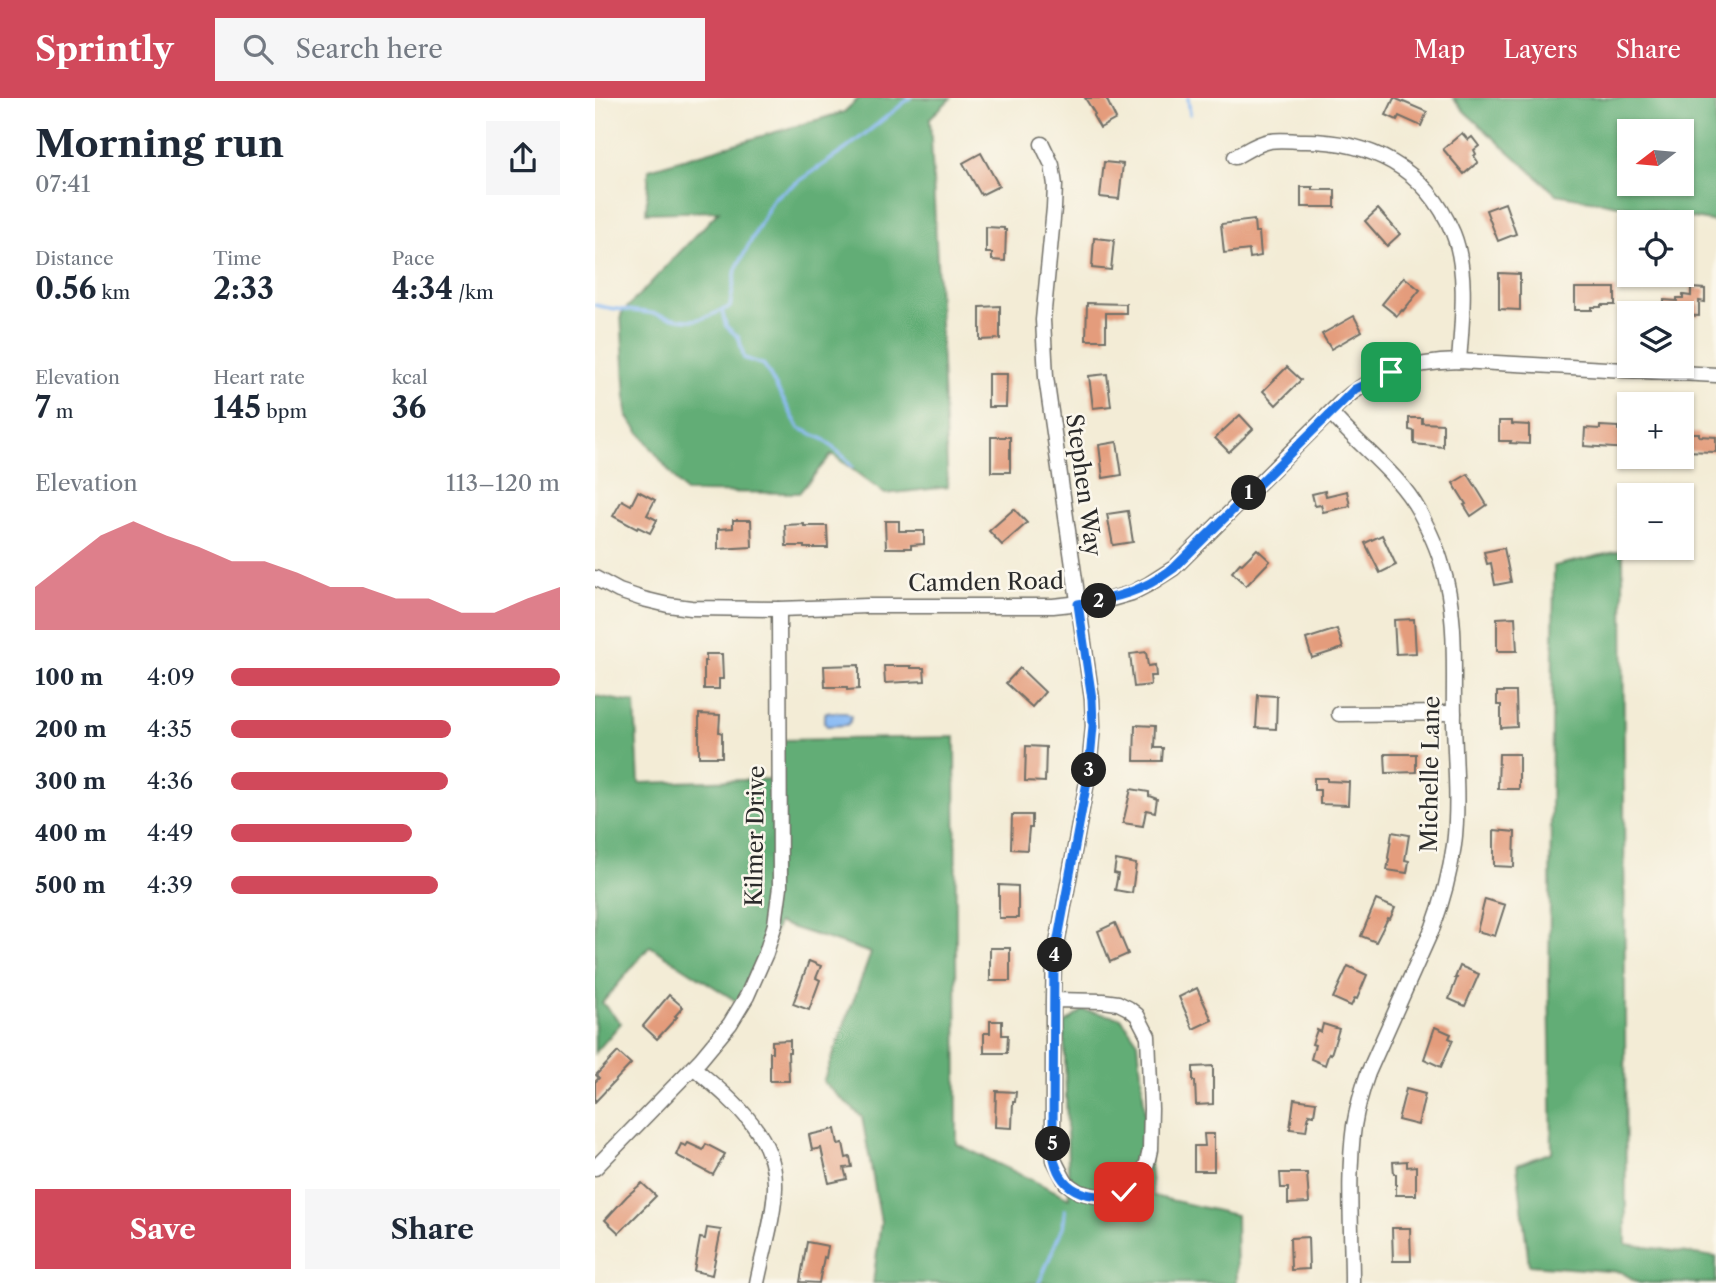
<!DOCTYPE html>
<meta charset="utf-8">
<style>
:root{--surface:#fff;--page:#f6f6f7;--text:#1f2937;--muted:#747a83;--accent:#d1495b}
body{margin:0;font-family:"Libre Caslon Text",serif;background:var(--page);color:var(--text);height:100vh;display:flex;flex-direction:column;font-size:26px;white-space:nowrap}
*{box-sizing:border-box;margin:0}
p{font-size:23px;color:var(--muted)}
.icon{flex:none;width:38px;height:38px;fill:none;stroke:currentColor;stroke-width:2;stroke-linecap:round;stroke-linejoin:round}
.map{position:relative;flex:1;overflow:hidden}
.details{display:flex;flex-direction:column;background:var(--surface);width:595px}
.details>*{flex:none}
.needle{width:46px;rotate:254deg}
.fabs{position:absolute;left:1022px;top:21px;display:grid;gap:14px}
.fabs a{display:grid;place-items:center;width:77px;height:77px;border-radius:0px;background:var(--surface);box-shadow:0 2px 5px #0004;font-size:35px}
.pin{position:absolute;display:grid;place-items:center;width:60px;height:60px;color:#fff;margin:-30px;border-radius:14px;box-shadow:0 4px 10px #0006}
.km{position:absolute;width:35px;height:35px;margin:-18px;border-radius:50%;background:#222;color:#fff;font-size:19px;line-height:35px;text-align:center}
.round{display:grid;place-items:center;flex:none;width:74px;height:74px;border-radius:0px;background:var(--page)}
.summary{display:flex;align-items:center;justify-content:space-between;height:119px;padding:0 35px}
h1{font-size:38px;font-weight:700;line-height:52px}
.metrics{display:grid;grid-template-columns:repeat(3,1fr);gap:10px;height:119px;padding:7px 35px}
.metrics div{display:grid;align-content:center}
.metrics b{font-size:30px;font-weight:700}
.metrics small{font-size:19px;font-weight:400}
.metrics p{font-size:19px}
.chart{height:196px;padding:14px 35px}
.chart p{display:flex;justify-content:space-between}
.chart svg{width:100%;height:126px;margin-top:7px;fill:var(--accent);opacity:.7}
.button{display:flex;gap:14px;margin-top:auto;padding:14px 35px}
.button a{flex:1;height:80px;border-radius:0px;background:var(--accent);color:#fff;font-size:28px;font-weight:700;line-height:80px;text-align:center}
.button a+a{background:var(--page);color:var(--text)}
ul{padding:0 35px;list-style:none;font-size:23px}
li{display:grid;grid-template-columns:112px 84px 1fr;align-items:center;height:52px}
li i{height:18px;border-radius:9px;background:var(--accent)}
header{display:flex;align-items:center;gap:42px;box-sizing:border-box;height:98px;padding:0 35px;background:var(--accent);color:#fff}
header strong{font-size:33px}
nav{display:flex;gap:38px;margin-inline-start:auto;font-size:24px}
.search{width:490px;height:63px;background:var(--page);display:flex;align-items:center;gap:18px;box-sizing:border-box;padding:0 24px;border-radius:0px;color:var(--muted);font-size:26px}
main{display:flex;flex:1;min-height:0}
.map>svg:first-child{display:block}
.forest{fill:#62ad76;stroke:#466c50;stroke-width:2;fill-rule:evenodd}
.water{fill:#87b9f4;stroke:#597290;stroke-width:2}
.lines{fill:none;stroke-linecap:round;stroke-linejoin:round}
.stream{stroke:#87b9f4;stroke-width:3.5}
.building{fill:#e49c7c}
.minor-casing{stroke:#716f67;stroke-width:17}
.minor{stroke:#fff;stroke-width:14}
.route-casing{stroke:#fff;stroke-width:14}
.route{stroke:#1a73e8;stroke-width:9}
.labels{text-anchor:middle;stroke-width:5;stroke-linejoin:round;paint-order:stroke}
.street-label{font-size:23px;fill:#2b2b2b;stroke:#fbf7ec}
</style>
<header>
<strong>Sprintly</strong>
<div class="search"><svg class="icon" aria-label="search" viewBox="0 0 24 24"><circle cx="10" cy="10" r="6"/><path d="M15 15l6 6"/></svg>Search here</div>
<nav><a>Map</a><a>Layers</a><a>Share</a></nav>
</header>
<main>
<section class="details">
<div class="summary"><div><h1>Morning run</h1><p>07:41</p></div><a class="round"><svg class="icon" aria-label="share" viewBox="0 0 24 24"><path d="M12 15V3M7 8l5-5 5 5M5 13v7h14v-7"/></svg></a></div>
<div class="metrics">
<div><p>Distance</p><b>0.56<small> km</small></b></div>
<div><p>Time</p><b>2:33</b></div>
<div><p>Pace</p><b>4:34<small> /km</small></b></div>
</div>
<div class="metrics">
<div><p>Elevation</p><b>7<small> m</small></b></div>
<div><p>Heart rate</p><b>145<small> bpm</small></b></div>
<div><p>kcal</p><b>36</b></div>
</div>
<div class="chart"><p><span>Elevation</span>113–120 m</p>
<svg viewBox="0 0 160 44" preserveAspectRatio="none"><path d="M0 44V29L10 20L20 11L30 6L40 11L50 15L60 20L70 20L80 24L90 29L100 29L110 33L120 33L130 38L140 38L150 33L160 29V44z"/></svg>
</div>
<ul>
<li><b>100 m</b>4:09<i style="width:100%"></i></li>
<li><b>200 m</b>4:35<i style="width:67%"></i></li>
<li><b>300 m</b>4:36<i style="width:66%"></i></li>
<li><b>400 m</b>4:49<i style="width:55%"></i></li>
<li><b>500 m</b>4:39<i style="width:63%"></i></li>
</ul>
<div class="button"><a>Save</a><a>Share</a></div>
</section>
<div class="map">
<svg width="1121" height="1185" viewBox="0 0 1121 1185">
<rect width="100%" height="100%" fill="#fbf7ec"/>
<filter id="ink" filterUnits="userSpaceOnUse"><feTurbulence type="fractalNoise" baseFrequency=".0143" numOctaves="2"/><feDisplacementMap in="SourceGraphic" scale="14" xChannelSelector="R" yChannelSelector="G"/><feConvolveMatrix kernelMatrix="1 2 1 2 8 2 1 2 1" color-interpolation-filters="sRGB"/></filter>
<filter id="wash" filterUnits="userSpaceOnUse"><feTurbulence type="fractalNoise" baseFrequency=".00686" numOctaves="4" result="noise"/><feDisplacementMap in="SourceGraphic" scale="28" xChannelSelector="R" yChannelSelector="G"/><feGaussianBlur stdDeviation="1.57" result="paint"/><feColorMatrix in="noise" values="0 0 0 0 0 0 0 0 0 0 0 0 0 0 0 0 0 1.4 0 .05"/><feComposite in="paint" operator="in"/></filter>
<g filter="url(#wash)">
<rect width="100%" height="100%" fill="#f3ecd6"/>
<!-- forest -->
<g class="forest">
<polygon points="264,0 356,0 335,20 353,389 290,396 237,356 204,395 90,394 32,318 26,216 124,113 51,115 54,71 249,14"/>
<path d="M858 0H1121V124L961 96 870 14ZM1034 33H1087V86H1034Z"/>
<polygon points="1028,452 1031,1146 1121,1159 1121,1185 1044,1185 1026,1174 934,1167 922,1067 957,1054 954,883 959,468"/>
<polygon points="0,598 40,605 44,685 185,681 185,642 360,639 362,1046 474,1100 469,926 488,912 526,920 543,944 558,1098 641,1117 642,1185 278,1185 286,1124 267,1019 228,984 276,855 183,825 149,908 55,848 7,905 26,925 0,955"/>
</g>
<!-- water -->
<polygon class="water" points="231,614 251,615 256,618 255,624 252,627 232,628 229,624 229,618"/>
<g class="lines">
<!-- stream -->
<g class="stream">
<polyline points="593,0 595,16"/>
<path d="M0 207C18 212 36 212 55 215 69 217 84 223 99 222 111 221 124 213 135 209L141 171 179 100 251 51 315 0"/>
<polyline points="127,213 131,228 144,240 149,260 169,267 204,330 228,341 249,359 257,369"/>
<polyline points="444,1185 468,1128 470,1112"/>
</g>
</g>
<g id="blocks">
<!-- building -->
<g class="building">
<polygon points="490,0 511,0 521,21 505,30 498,18 500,16"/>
<polygon points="799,0 832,14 826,28 804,18 802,22 791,17"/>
<polygon points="867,35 873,42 877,39 884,48 879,52 881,56 879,58 883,64 869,76 848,51"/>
<polygon points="386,55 404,88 386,97 368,65"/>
<polygon points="509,64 528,66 524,101 505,99"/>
<polygon points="706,89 718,89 718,92 740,92 740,109 706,109"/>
<polygon points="910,105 921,136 903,143 891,112"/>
<polygon points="783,111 805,136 792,148 770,123"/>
<polygon points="659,122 660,134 664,134 666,158 655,160 654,152 629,155 626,126"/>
<polygon points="391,129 409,130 409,132 411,132 410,163 397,162 397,155 391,155"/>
<polygon points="499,140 519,142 516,172 497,170"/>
<polygon points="904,175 925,176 925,212 904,211"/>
<polygon points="809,179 825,192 808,213 807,212 802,218 787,206"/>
<polygon points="980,190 1020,190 1020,207 1006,207 1006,209 997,209 997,212 980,212"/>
<polygon points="1096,190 1110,191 1110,204 1104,203 1104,218 1087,217 1087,215 1069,215 1069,202 1082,203 1082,200 1088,200 1088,197 1096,198"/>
<polygon points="492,205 531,206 531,215 511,215 511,242 491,242"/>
<polygon points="405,208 405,241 385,242 385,209"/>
<polygon points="759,218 767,233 736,251 727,236"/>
<polygon points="692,269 706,282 681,307 668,293"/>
<polygon points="393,276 412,276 411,309 393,309"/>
<polygon points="512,276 516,308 498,310 494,278"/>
<polygon points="645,317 658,331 634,354 620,340"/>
<polygon points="814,320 827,320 827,325 848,326 848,349 819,346 819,333 814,332"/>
<polygon points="904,323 917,323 917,326 934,327 934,346 915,345 916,343 904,343"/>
<polygon points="1005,328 1023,329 1023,332 1034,332 1034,351 989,348 990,330 1005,331"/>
<polygon points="1087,335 1104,335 1104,338 1121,339 1121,354 1087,353"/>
<rect x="396" y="339" width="19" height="35"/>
<polygon points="522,344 527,377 508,380 504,347"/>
<polygon points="873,376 892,407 876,418 869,407 871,406 858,385"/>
<polygon points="43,393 60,402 52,417 62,422 55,435 43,429 42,431 18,418 27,402 36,407"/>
<polygon points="730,393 731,398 752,393 755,408 728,414 726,407 720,408 717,396"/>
<polygon points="419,411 432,425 407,447 394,433"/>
<polygon points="533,413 538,444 518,447 512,416"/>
<polygon points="138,422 156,422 157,449 123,451 123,431 138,430"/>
<polygon points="290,423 304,423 304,433 329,433 329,446 316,447 316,450 291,450"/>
<polygon points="209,426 209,428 232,428 233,450 209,450 209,448 191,448 190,427"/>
<polygon points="787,437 801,467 785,475 770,445"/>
<polygon points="909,450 916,484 900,487 896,465 892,466 889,454"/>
<polygon points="662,451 675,463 651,488 637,474 645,465 647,466"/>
<polygon points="920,519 922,553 902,553 902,520"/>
<polygon points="819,521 821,555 801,556 799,522"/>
<polygon points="742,531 748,550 717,560 711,541"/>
<polygon points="551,554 553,568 560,567 561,578 555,578 556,587 539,589 535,556"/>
<polygon points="111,556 127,556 128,581 124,581 124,591 109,591 109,563 111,563"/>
<polygon points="264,567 264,591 252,592 252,589 230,589 229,568"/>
<polygon points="289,568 316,568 316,570 329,570 330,583 290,585"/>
<polygon points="425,570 450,594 437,609 411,585"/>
<polygon points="902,594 921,594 922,629 906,630 906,607 902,607"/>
<polygon points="663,597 682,598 681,631 661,630"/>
<polygon points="104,616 125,617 124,634 127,635 127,659 104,659"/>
<polygon points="540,627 560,628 559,650 568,650 567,663 539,663"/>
<polygon points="431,648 451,649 450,684 430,683"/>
<polygon points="790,656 821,656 821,674 791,675"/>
<polygon points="904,656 924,656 924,691 903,691"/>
<polygon points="719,680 732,680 732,683 754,684 753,707 725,706 725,692 719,692"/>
<polygon points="536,691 554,694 554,698 562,701 560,714 551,712 548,728 528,725"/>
<polygon points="417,717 437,717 437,730 434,730 432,752 416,751"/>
<polygon points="899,732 920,734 919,769 899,768"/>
<polygon points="797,734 814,737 810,762 814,763 812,775 792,772 794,761 793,760"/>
<polygon points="521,762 541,766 537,795 520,792 523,776 519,775"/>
<polygon points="404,787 423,788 423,820 404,820"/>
<polygon points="890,801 910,807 900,838 882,833"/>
<polygon points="781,802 800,810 795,821 793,820 781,844 766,838"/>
<polygon points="520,825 533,856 515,864 503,833"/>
<rect x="395" y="850" width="20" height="33"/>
<polygon points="214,863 226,868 221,880 225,882 214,912 198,906"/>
<polygon points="753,868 772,877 762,901 760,900 756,908 738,900"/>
<polygon points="865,868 884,876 870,908 854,901 862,880 860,880"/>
<polygon points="602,890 617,922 598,931 584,899"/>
<polygon points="74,897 88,909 80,918 82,919 62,941 48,928"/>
<polygon points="395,923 407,923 407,937 413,937 412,955 389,955 389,935 395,935"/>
<polygon points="728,926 744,931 736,956 734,955 730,967 716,961 720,947 717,946 722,932 726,934"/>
<polygon points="840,929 856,936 854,940 858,942 846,969 829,961"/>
<polygon points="195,942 195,954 193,954 194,983 175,983 175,954 177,954 177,943"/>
<polygon points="23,954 36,966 0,1004 0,984 4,980 1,977"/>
<polygon points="618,968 618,1006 601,1007 600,983 598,983 598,969"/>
<polygon points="811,991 830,996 823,1027 803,1022"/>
<polygon points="401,993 421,994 420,1004 418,1004 417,1030 400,1029"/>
<polygon points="699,1001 721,1004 719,1017 714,1016 711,1033 695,1031"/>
<polygon points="240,1031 243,1046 248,1045 251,1060 255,1059 257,1069 249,1070 252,1081 234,1085 226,1050 217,1052 214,1037"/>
<polygon points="609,1036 619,1036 619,1073 599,1073 599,1048 610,1048"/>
<polygon points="93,1045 108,1052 111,1046 130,1056 118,1077 81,1057 86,1046 91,1048"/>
<polygon points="812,1063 812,1069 821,1068 821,1097 801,1097 801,1076 799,1076 798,1064"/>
<polygon points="685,1075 712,1075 714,1105 693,1106 693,1090 686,1090"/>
<polygon points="47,1085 61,1098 24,1135 10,1122 32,1098"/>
<polygon points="112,1130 126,1132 117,1177 99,1173 105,1140 110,1141"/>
<polygon points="797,1130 815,1130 816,1163 798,1163"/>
<polygon points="713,1139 714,1171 696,1172 695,1140"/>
<polygon points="212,1144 233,1148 231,1160 229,1159 224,1185 205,1184"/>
</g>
</g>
</g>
<g filter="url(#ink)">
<use href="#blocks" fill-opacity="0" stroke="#716f67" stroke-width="2"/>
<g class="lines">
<defs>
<g id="minor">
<polyline points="447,46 457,67 460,87 459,110 448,222 451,279 497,601 498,628 494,673 459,862 458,902 458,1034 459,1062 471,1085 484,1094 505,1099 529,1094 540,1086 547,1077 552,1065 555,1052 556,1011 553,938 542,917 533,910 523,905 508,903 458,902"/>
<path d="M640 59C651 53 662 45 675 43 685 41 697 43 707 43 774 42 831 70 858 135 873 171 867 224 864 263"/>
<path d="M736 315C764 348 803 375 824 413 833 430 842 448 847 467 863 518 858 572 859 625 860 665 864 707 859 747 855 775 848 802 838 829L773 975C767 992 762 1010 759 1028 752 1079 757 1133 757 1185"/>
<path d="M0 480 24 493 48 501 73 507 96 510 184 511 272 508H458L513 502 537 495 554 486 579 470 746 304C779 274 821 264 864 263L1121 277"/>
<polyline points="744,616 859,615"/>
<path d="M98 969C134 1000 182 1036 180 1090 179 1121 168 1154 162 1185"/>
<polyline points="0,1070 106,961 135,926 152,898 171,855 180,826 185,789 184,511"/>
</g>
</defs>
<!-- minor casing -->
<use href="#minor" class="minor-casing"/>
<!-- minor -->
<use href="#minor" class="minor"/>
</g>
</g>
<g class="lines" filter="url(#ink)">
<defs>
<path id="route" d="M529 1094C499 1103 467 1097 459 1061 457 1053 458 1042 458 1034L459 862 494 673 498 628 497 601 483 506C523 500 546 494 579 470L747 304 760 291 796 274"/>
</defs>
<!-- route casing -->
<use href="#route" class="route-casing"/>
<!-- route -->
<use href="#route" class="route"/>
</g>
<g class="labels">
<!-- street labels -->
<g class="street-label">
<text transform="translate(489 387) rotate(82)" y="8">Stephen Way</text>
<text transform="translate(391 484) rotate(-1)" y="8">Camden Road</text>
<text transform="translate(835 676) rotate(-89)" y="8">Michelle Lane</text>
<text transform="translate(160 738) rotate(-89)" y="8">Kilmer Drive</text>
</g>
</g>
</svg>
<div class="fabs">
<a><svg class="needle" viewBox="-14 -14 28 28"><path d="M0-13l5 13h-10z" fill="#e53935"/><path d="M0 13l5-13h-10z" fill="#747a83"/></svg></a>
<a><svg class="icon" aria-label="locate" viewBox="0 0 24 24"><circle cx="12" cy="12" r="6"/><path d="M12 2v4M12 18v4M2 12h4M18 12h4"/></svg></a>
<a><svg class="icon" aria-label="layers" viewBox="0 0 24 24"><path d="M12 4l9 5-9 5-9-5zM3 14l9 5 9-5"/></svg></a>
<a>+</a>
<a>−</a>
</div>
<div class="pin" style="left:796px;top:274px;background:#1e9e55"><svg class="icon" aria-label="arrive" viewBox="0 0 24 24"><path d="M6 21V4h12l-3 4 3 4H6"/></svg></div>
<div class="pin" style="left:529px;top:1094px;background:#d93025"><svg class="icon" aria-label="check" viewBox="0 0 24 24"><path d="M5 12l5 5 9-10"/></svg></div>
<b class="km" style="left:654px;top:395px">1</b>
<b class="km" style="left:504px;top:503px">2</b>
<b class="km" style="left:494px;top:672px">3</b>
<b class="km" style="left:460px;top:857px">4</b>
<b class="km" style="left:458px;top:1046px">5</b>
</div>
</main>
